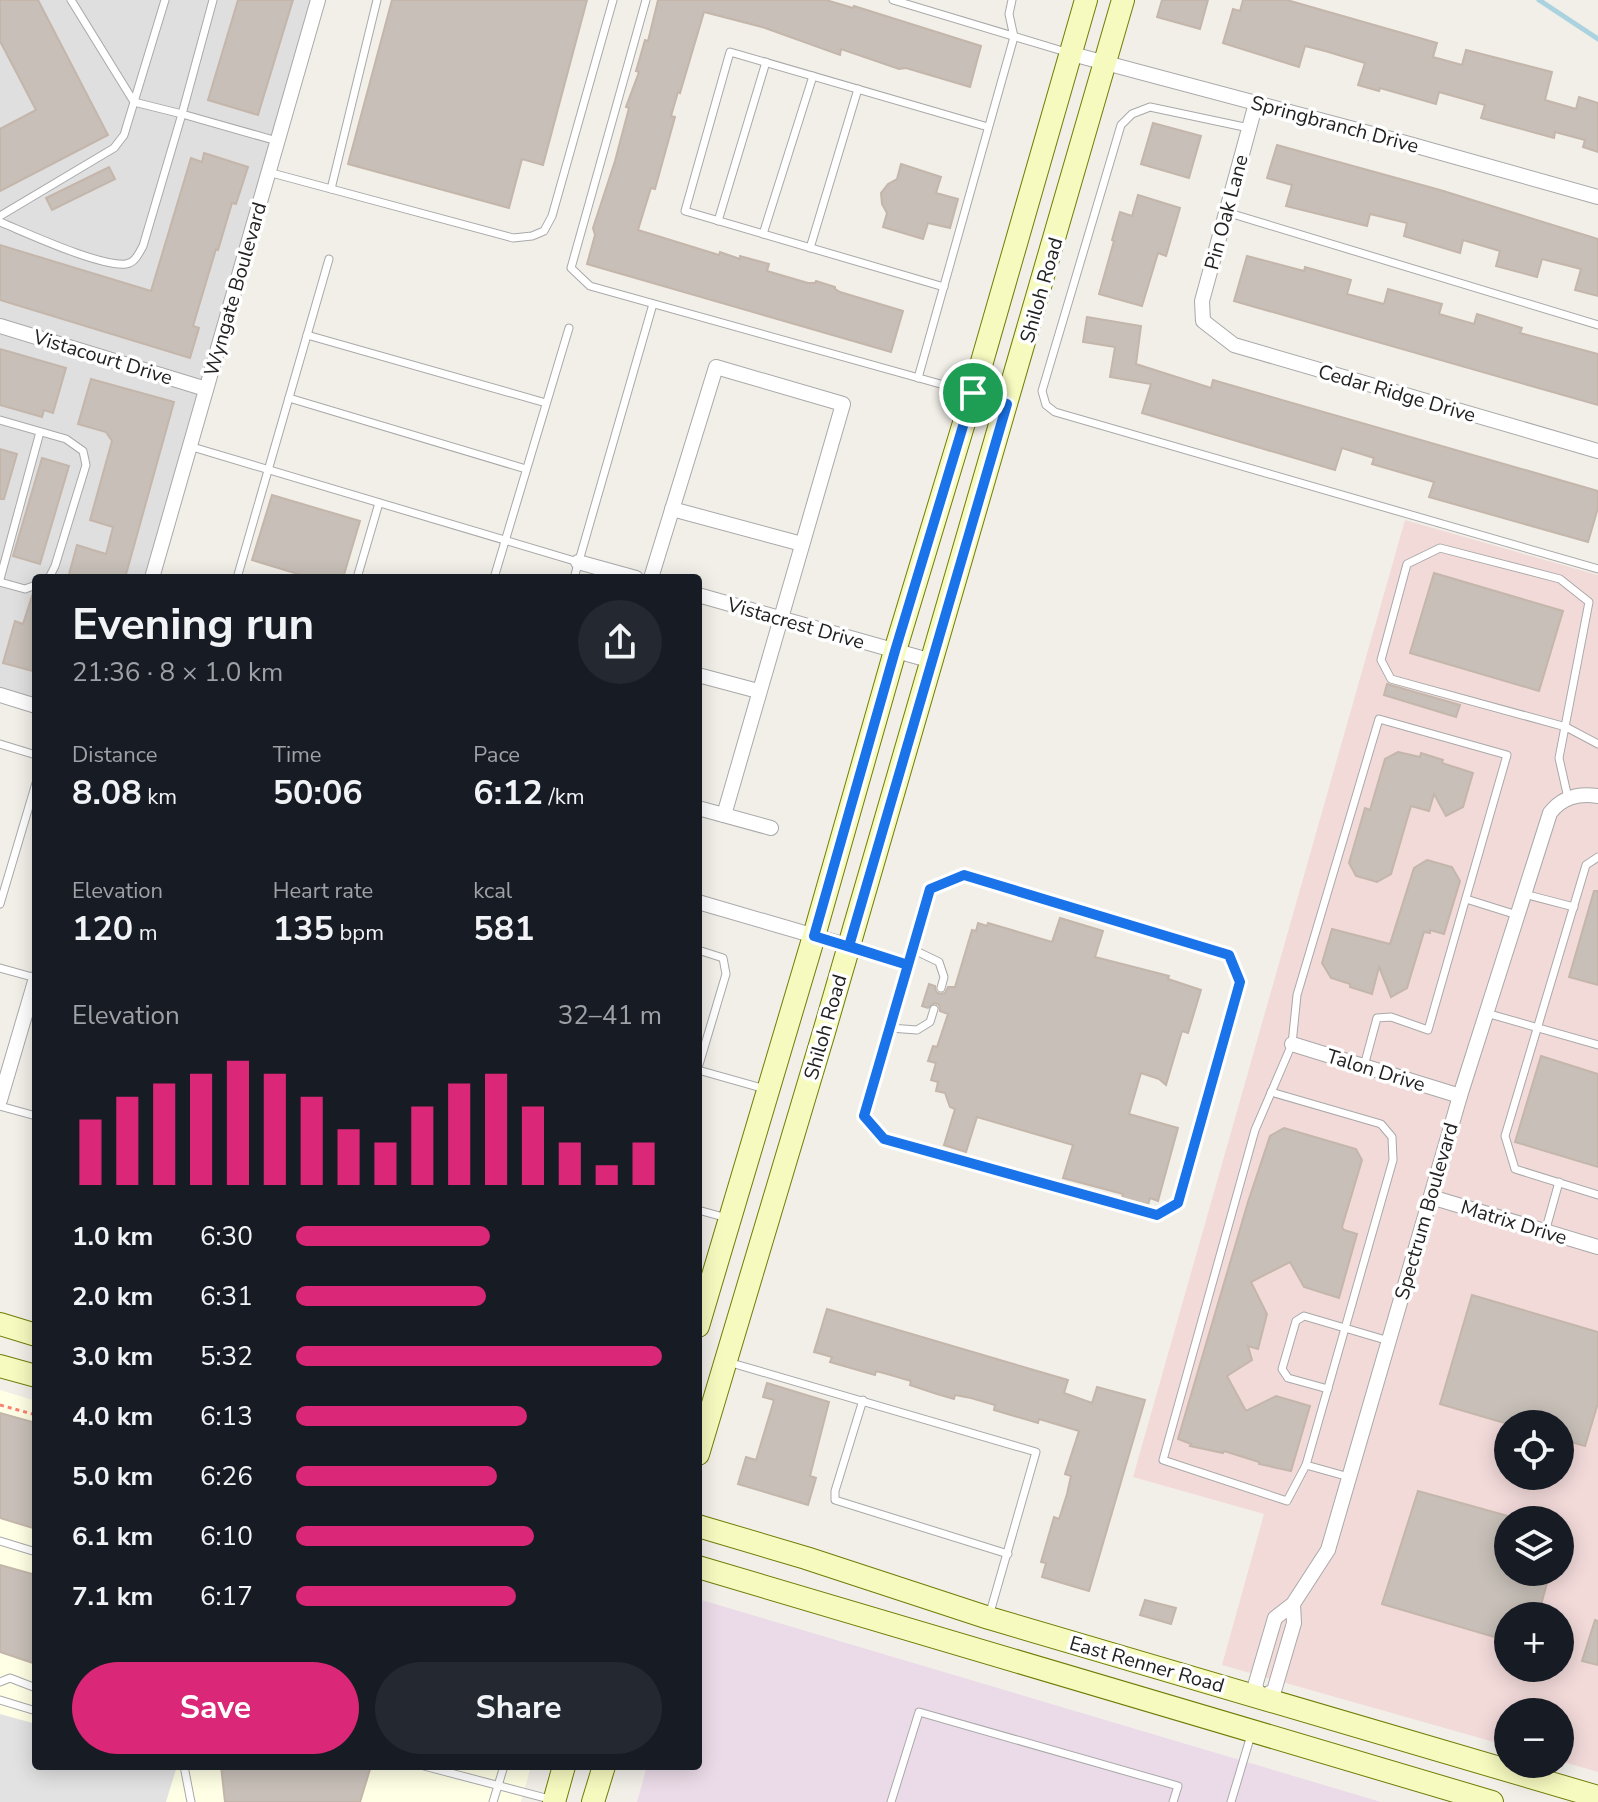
<!DOCTYPE html>
<meta charset="utf-8">
<style>
:root{--surface:#171b24;--page:#242831;--text:#f1f3f6;--muted:#9ea1a6;--accent:#db2777}
body{margin:0;font-family:"Nunito Sans",sans-serif;background:var(--page);color:var(--text);height:100vh;display:flex;flex-direction:column;font-size:30px;white-space:nowrap}
*{box-sizing:border-box;margin:0}
p{font-size:26px;color:var(--muted)}
.icon{flex:none;width:44px;height:44px;fill:none;stroke:currentColor;stroke-width:2;stroke-linecap:round;stroke-linejoin:round}
.map{position:relative;flex:1;overflow:hidden}
.sheet{position:absolute;left:32px;top:574px;width:670px;height:1196px;display:flex;flex-direction:column;background:var(--surface);border-radius:8px;box-shadow:0 4px 20px #0003}
.sheet>*{flex:none}
.tools{position:absolute;left:1494px;top:1410px;display:grid;gap:16px}
.tools a{display:grid;place-items:center;width:80px;height:80px;border-radius:50%;background:var(--surface);box-shadow:0 4px 20px #0003;font-size:40px}
.pin{position:absolute;display:grid;place-items:center;width:68px;height:68px;color:#fff;margin:-34px;border:4px solid #fff;border-radius:50%;box-shadow:0 2px 8px #0007}
.round{display:grid;place-items:center;flex:none;width:84px;height:84px;border-radius:42px;background:var(--page)}
.overview{display:flex;align-items:center;justify-content:space-between;height:136px;padding:0 40px}
h1{font-size:44px;font-weight:700;line-height:60px}
.figures{display:grid;grid-template-columns:repeat(3,1fr);gap:12px;height:136px;padding:8px 40px}
.figures div{display:grid;align-content:center}
.figures b{font-size:34px;font-weight:700}
.figures small{font-size:22px;font-weight:400}
.figures p{font-size:22px}
.chart{height:224px;padding:16px 40px}
.chart p{display:flex;justify-content:space-between}
.chart svg{width:100%;height:144px;margin-top:8px;stroke:var(--accent);stroke-width:6}
.cta{display:flex;gap:16px;margin-top:auto;padding:16px 40px}
.cta a{flex:1;height:92px;border-radius:48px;background:var(--accent);color:#fff;font-size:32px;font-weight:700;line-height:92px;text-align:center}
.cta a+a{background:var(--page);color:var(--text)}
ul{padding:0 40px;list-style:none;font-size:26px}
li{display:grid;grid-template-columns:128px 96px 1fr;align-items:center;height:60px}
li i{height:20px;border-radius:10px;background:var(--accent)}
.map>svg:first-child{display:block}
.residential{fill:#e0dfdf}
.commercial{fill:#f2dad9;fill-rule:evenodd}
.industrial{fill:#ebdbe8}
.education{fill:#ffffe5}
.parking{fill:#e2e2e2}
.lines{fill:none;stroke-linecap:round;stroke-linejoin:round}
.stream{stroke:#aad3df;stroke-width:5}
.building{fill:#c7bfb8;stroke:#c4b6ab;stroke-width:2}
.lane-casing{stroke:#a9a9a9;stroke-width:9}
.street-casing{stroke:#a9a9a9;stroke-width:16}
.secondary-casing{stroke:#707d05;stroke-width:24}
.path{stroke:#fa8072;stroke-width:3;stroke-dasharray:4 4;stroke-linecap:butt}
.lane{stroke:#fff;stroke-width:7}
.street{stroke:#fff;stroke-width:14}
.secondary{stroke:#f7fabf;stroke-width:22}
.route-casing{stroke:#fff;stroke-width:16}
.route{stroke:#1a73e8;stroke-width:10}
.labels{text-anchor:middle;stroke-width:7;stroke-linejoin:round;paint-order:stroke}
.street-label{font-size:20px;fill:#222;stroke:#fff}
</style>
<div class="map">
<svg width="1598" height="1802" viewBox="0 0 1598 1802">
<rect width="100%" height="100%" fill="#f2efe9"/>
<!-- residential -->
<polygon class="residential" points="0,0 318,0 152,578 36,578 36,706 0,695"/>
<!-- commercial -->
<path class="commercial" d="M1405 520 1598 575V1772L1560 1761V1712H1508V1746L1222 1665 1264 1514 1133 1477ZM1508 1424H1560V1476H1508ZM1508 1520H1560V1572H1508ZM1508 1616H1560V1668H1508Z"/>
<!-- industrial -->
<polygon class="industrial" points="698,1599 1381,1802 637,1802 647,1766 698,1766"/>
<!-- education -->
<polygon class="education" points="0,1390 36,1401 36,1766 531,1766 521,1802 0,1802"/>
<!-- parking -->
<polygon class="parking" points="0,1714 36,1724 36,1766 177,1766 166,1802 0,1802"/>
<g class="lines">
<!-- stream -->
<polyline class="stream" points="1539,0 1598,39"/>
</g>
<!-- building -->
<g class="building">
<polygon points="0,0 38,0 108,135 0,191 0,129 36,110 0,41"/>
<polygon points="238,0 293,0 258,115 208,100"/>
<polygon points="392,0 587,0 543,165 522,159 509,208 348,164"/>
<polygon points="658,0 826,0 853,8 854,6 981,46 970,87 906,68 899,69 841,49 840,55 762,27 704,12 680,93 678,92 671,116 675,117 655,189 651,188 638,230 719,255 720,252 740,259 740,256 769,264 767,271 808,283 815,283 816,281 835,287 835,289 840,292 903,311 891,352 587,264 595,235 593,228 615,161 629,108 626,107 639,72 636,71 645,40 648,41"/>
<polygon points="1162,0 1208,0 1200,29 1157,17"/>
<polygon points="1243,0 1287,0 1437,43 1433,57 1462,65 1466,50 1552,72 1545,100 1576,109 1579,97 1598,103 1598,152 1583,147 1585,140 1555,132 1554,138 1481,118 1485,105 1439,92 1436,104 1380,88 1379,91 1358,85 1365,63 1325,51 1305,46 1299,67 1223,43 1233,9 1240,11"/>
<polygon points="1153,123 1201,136 1189,178 1141,164"/>
<polygon points="1277,145 1440,190 1598,239 1598,296 1575,290 1581,269 1542,259 1537,277 1496,266 1500,251 1463,240 1460,253 1404,236 1407,223 1370,214 1367,226 1286,206 1292,185 1267,178"/>
<polygon points="204,153 248,167 236,204 232,203 218,250 216,249 193,326 199,328 190,358 0,300 0,245 151,291 191,158 202,162"/>
<polygon points="901,164 941,177 936,193 958,199 950,228 928,223 923,239 883,227 887,213 882,204 881,193 888,184 897,179"/>
<polygon points="109,167 115,179 52,210 46,198"/>
<polygon points="1138,195 1180,208 1166,256 1158,253 1142,306 1099,294 1114,241 1112,240 1120,212 1132,216"/>
<polygon points="1247,256 1304,271 1305,267 1351,280 1347,294 1384,304 1388,289 1442,304 1439,314 1474,324 1477,314 1522,328 1520,333 1598,354 1598,405 1234,301"/>
<polygon points="1087,317 1141,326 1136,364 1211,388 1213,380 1598,491 1598,508 1588,542 1429,497 1434,482 1372,464 1374,458 1342,448 1335,470 1142,413 1151,384 1110,377 1115,347 1083,342"/>
<polygon points="0,349 66,368 53,413 44,410 42,417 0,405"/>
<polygon points="91,379 174,402 125,578 68,578 77,545 106,554 113,527 90,520 112,441 106,432 78,424"/>
<polygon points="0,449 17,454 4,499 0,499"/>
<polygon points="42,458 69,466 40,564 13,556"/>
<polygon points="272,495 360,521 343,578 311,578 252,560"/>
<polygon points="1434,573 1563,611 1539,691 1410,653"/>
<polygon points="33,593 36,593 36,672 3,663 15,621 23,624"/>
<polygon points="1387,684 1460,705 1456,717 1384,695"/>
<polygon points="1398,752 1420,757 1421,753 1443,760 1442,763 1473,773 1463,807 1446,816 1434,794 1429,811 1411,806 1391,874 1377,882 1356,876 1349,863 1365,808 1370,810 1385,759"/>
<polygon points="1427,860 1452,867 1460,881 1444,934 1430,930 1430,933 1424,932 1407,988 1391,997 1379,967 1372,994 1350,987 1350,984 1331,978 1322,963 1332,929 1390,944 1414,868"/>
<polygon points="1594,891 1598,891 1598,985 1569,977"/>
<polygon points="1060,918 1103,931 1095,957 1169,976 1168,979 1201,990 1188,1033 1182,1031 1166,1085 1159,1079 1141,1073 1129,1114 1178,1128 1158,1201 1150,1198 1148,1205 1122,1198 1123,1194 1063,1178 1073,1145 977,1117 966,1152 944,1145 955,1109 950,1107 945,1093 936,1091 938,1082 931,1080 936,1063 928,1061 933,1046 937,1047 948,1014 940,1011 939,1005 935,1003 928,1008 922,1006 929,984 935,986 936,992 940,994 945,993 948,987 955,987 972,930 976,931 978,923 987,926 988,923 1052,942"/>
<polygon points="1541,1056 1598,1074 1598,1167 1515,1142"/>
<polygon points="1284,1128 1356,1149 1362,1160 1342,1227 1344,1230 1357,1234 1339,1298 1304,1287 1290,1262 1251,1282 1267,1314 1258,1349 1248,1346 1252,1360 1227,1376 1246,1411 1276,1396 1310,1406 1291,1471 1259,1464 1259,1462 1224,1451 1223,1453 1190,1446 1191,1444 1178,1439 1248,1202 1270,1136"/>
<polygon points="1472,1295 1598,1332 1598,1403 1585,1446 1560,1439 1560,1424 1508,1424 1440,1404"/>
<polygon points="827,1309 1068,1380 1064,1393 1092,1403 1097,1387 1145,1400 1089,1591 1042,1577 1046,1563 1041,1562 1054,1517 1059,1519 1067,1494 1071,1476 1065,1474 1079,1431 1039,1419 1038,1423 994,1410 995,1405 971,1398 955,1395 954,1399 937,1394 910,1385 911,1381 887,1374 876,1371 875,1375 830,1362 832,1357 814,1352"/>
<polygon points="767,1383 829,1402 810,1476 816,1478 808,1505 738,1484 746,1457 756,1460 774,1400 763,1397"/>
<polygon points="0,1413 36,1423 36,1529 0,1518"/>
<polygon points="1418,1491 1508,1516 1508,1572 1550,1572 1538,1616 1508,1616 1508,1641 1382,1604"/>
<polygon points="0,1565 36,1575 36,1664 0,1652"/>
<polygon points="1145,1600 1176,1608 1171,1624 1140,1615"/>
<polygon points="1595,1620 1598,1621 1598,1665 1582,1661"/>
<polygon points="221,1766 371,1766 360,1802 225,1802"/>
</g>
<g class="lines">
<defs>
<g id="lane">
<polyline points="71,0 134,102"/>
<polyline points="213,0 182,114 277,141"/>
<polyline points="646,0 571,268 590,286 969,392"/>
<polyline points="893,0 1066,52"/>
<polyline points="134,102 165,0"/>
<polyline points="1249,128 1150,107 1132,114 1121,125 1042,391 1046,405 1055,412 1598,569"/>
<polyline points="268,172 513,238 532,236 544,231 552,216 613,0"/>
<polyline points="331,189 377,0"/>
<polyline points="1226,212 1598,325"/>
<path d="M0 216 114 148 124 135 134 102 182 114 143 246C139 253 135 263 126 264 100 267 27 233 0 222"/>
<polyline points="718,221 766,62"/>
<polyline points="763,234 813,76"/>
<polyline points="810,248 858,89"/>
<polyline points="944,287 685,211 730,52 988,127"/>
<polyline points="307,335 546,403"/>
<polyline points="918,378 1014,37 1009,14 1012,0"/>
<polyline points="289,398 526,469"/>
<polyline points="0,420 66,439 83,451 86,465 55,566 49,578"/>
<polyline points="189,446 578,562"/>
<polyline points="237,578 329,259"/>
<polyline points="357,578 379,503"/>
<polyline points="494,578 569,328"/>
<polyline points="574,578 653,304"/>
<polyline points="0,579 40,432"/>
<polyline points="0,582 25,589 36,585"/>
<polyline points="0,744 36,755"/>
<polyline points="1568,798 1559,758 1589,602 1560,579 1440,548 1407,564 1381,660 1391,679 1566,727 1598,744"/>
<polyline points="1598,857 1586,865 1505,1136 1515,1169 1598,1195"/>
<polyline points="1524,894 1574,907"/>
<polyline points="1466,899 1517,915"/>
<polyline points="0,904 36,783"/>
<polyline points="851,947 908,965 930,889 964,875 1229,955 1240,982 1178,1203 1157,1215 884,1139 864,1116 908,965"/>
<polyline points="912,949 939,962 944,977 941,988"/>
<polyline points="698,950 723,958 726,974 698,1068"/>
<polyline points="0,968 36,978"/>
<polyline points="1486,1013 1598,1045"/>
<polyline points="890,1028 917,1030 930,1022 934,1009"/>
<polyline points="698,1070 765,1089"/>
<polyline points="1271,1092 1381,1124 1392,1137 1393,1160 1306,1465"/>
<polyline points="0,1106 36,1116"/>
<polyline points="698,1210 727,1218"/>
<polyline points="1545,1232 1559,1182"/>
<polyline points="728,1362 1036,1452 989,1616"/>
<polyline points="1328,1389 1288,1378 1282,1369 1296,1321 1304,1316 1389,1341"/>
<polyline points="863,1400 835,1491 835,1500 1008,1554"/>
<polyline points="1349,1477 1306,1465 1287,1501 1163,1460 1255,1130 1292,1044 1297,995 1379,719 1507,755 1428,1030 1391,1017 1377,1018 1364,1066"/>
<polyline points="0,1541 36,1552"/>
<polyline points="0,1682 10,1678 36,1688"/>
<polyline points="0,1700 36,1711"/>
<polyline points="184,1766 191,1802"/>
<polyline points="424,1766 553,1800"/>
<polyline points="493,1802 504,1766"/>
<polyline points="891,1802 919,1712 1178,1786 1173,1802"/>
<polyline points="1231,1802 1251,1735"/>
</g>
<g id="street">
<polyline points="1072,54 1395,140 1598,197"/>
<polyline points="1256,103 1202,301 1203,321 1234,345 1598,451"/>
<polyline points="0,326 206,389"/>
<polyline points="672,509 802,544"/>
<polyline points="578,562 636,578"/>
<polyline points="152,578 318,0"/>
<polyline points="651,578 716,367 843,404 724,815"/>
<polyline points="698,595 932,661"/>
<polyline points="698,675 758,691"/>
<polyline points="0,695 36,706"/>
<polyline points="698,808 771,828"/>
<polyline points="698,902 849,946"/>
<polyline points="1292,1044 1460,1096"/>
<polyline points="0,1100 36,978"/>
<polyline points="1431,1197 1598,1247"/>
<path d="M1293 1604 1294 1623 1274 1691 1261 1697 1255 1686 1275 1618 1293 1604 1328 1550 1460 1096 1550 813C1562 797 1578 793 1598 796"/>
</g>
<g id="secondary">
<polyline points="0,1324 36,1335"/>
<polyline points="698,1326 814,936 895,651 973,393 1086,0"/>
<polyline points="0,1366 36,1376"/>
<polyline points="698,1454 824,1032 1123,0"/>
<polyline points="698,1526 806,1558 989,1618 1598,1797"/>
<polyline points="698,1567 1492,1802"/>
<polyline points="554,1802 564,1766"/>
<polyline points="593,1802 604,1766"/>
</g>
</defs>
<!-- lane casing -->
<use href="#lane" class="lane-casing"/>
<!-- street casing -->
<use href="#street" class="street-casing"/>
<!-- secondary casing -->
<use href="#secondary" class="secondary-casing"/>
<!-- path -->
<polyline class="path" points="0,1405 36,1415"/>
<!-- lane -->
<use href="#lane" class="lane"/>
<!-- street -->
<use href="#street" class="street"/>
<!-- secondary -->
<use href="#secondary" class="secondary"/>
</g>
<g class="lines">
<defs>
<polyline id="route" points="973,393 1007,404 849,946 908,965 864,1116 884,1139 1157,1215 1178,1203 1240,982 1229,955 964,875 930,889 908,965 814,936 895,651 973,393"/>
</defs>
<!-- route casing -->
<use href="#route" class="route-casing"/>
<!-- route -->
<use href="#route" class="route"/>
</g>
<g class="labels">
<!-- street labels -->
<g class="street-label">
<text transform="translate(1335 124) rotate(15)" y="7">Springbranch Drive</text>
<text transform="translate(1226 212) rotate(-75)" y="7">Pin Oak Lane</text>
<text transform="translate(235 289) rotate(-74)" y="7">Wyngate Boulevard</text>
<text transform="translate(1041 290) rotate(-74)" y="7">Shiloh Road</text>
<text transform="translate(103 357) rotate(17)" y="7">Vistacourt Drive</text>
<text transform="translate(1397 393) rotate(16)" y="7">Cedar Ridge Drive</text>
<text transform="translate(796 623) rotate(16)" y="7">Vistacrest Drive</text>
<text transform="translate(825 1027) rotate(-74)" y="7">Shiloh Road</text>
<text transform="translate(1376 1070) rotate(17)" y="7">Talon Drive</text>
<text transform="translate(1426 1211) rotate(-74)" y="7">Spectrum Boulevard</text>
<text transform="translate(1514 1222) rotate(17)" y="7">Matrix Drive</text>
<text transform="translate(1147 1664) rotate(16)" y="7">East Renner Road</text>
</g>
</g>
</svg>
<div class="tools">
<a><svg class="icon" aria-label="locate" viewBox="0 0 24 24"><circle cx="12" cy="12" r="6"/><path d="M12 2v4M12 18v4M2 12h4M18 12h4"/></svg></a>
<a><svg class="icon" aria-label="layers" viewBox="0 0 24 24"><path d="M12 4l9 5-9 5-9-5zM3 14l9 5 9-5"/></svg></a>
<a>+</a>
<a>−</a>
</div>
<div class="pin" style="left:973px;top:393px;background:#1e9e55"><svg class="icon" aria-label="arrive" viewBox="0 0 24 24"><path d="M6 21V4h12l-3 4 3 4H6"/></svg></div>
<section class="sheet">
<div class="overview"><div><h1>Evening run</h1><p>21:36 · 8 × 1.0 km</p></div><a class="round"><svg class="icon" aria-label="share" viewBox="0 0 24 24"><path d="M12 15V3M7 8l5-5 5 5M5 13v7h14v-7"/></svg></a></div>
<div class="figures">
<div><p>Distance</p><b>8.08<small> km</small></b></div>
<div><p>Time</p><b>50:06</b></div>
<div><p>Pace</p><b>6:12<small> /km</small></b></div>
</div>
<div class="figures">
<div><p>Elevation</p><b>120<small> m</small></b></div>
<div><p>Heart rate</p><b>135<small> bpm</small></b></div>
<div><p>kcal</p><b>581</b></div>
</div>
<div class="chart"><p><span>Elevation</span>32–41 m</p>
<svg viewBox="0 0 160 44" preserveAspectRatio="none"><path d="M5 44V24M15 44V17M25 44V13M35 44V10M45 44V6M55 44V10M65 44V17M75 44V27M85 44V31M95 44V20M105 44V13M115 44V10M125 44V20M135 44V31M145 44V38M155 44V31"/></svg>
</div>
<ul>
<li><b>1.0 km</b>6:30<i style="width:53%"></i></li>
<li><b>2.0 km</b>6:31<i style="width:52%"></i></li>
<li><b>3.0 km</b>5:32<i style="width:100%"></i></li>
<li><b>4.0 km</b>6:13<i style="width:63%"></i></li>
<li><b>5.0 km</b>6:26<i style="width:55%"></i></li>
<li><b>6.1 km</b>6:10<i style="width:65%"></i></li>
<li><b>7.1 km</b>6:17<i style="width:60%"></i></li>
</ul>
<div class="cta"><a>Save</a><a>Share</a></div>
</section>
</div>
